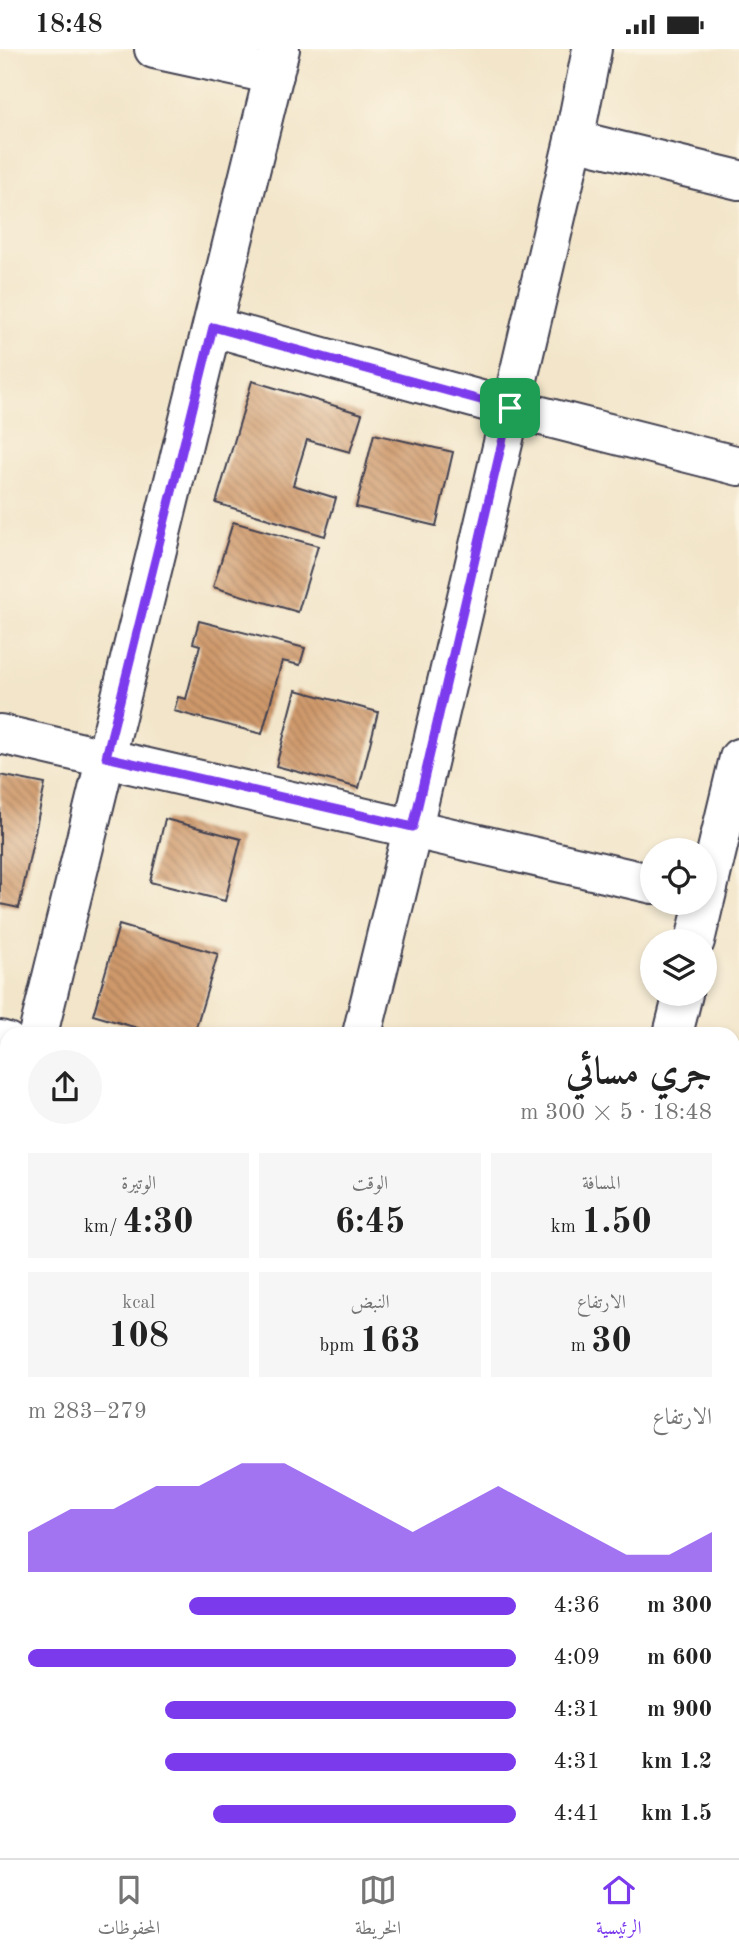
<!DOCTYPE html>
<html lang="ar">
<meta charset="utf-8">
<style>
:root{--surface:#fff;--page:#f6f6f6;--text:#222;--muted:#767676;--line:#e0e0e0;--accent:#7c3aed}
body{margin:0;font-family:"Old Standard TT",Amiri,serif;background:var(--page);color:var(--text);direction:rtl;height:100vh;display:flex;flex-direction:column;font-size:26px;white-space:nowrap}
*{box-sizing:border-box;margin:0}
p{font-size:23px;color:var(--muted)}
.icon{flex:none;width:38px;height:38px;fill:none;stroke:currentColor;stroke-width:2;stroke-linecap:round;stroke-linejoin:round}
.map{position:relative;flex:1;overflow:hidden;direction:ltr}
.drawer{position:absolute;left:0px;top:978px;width:740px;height:831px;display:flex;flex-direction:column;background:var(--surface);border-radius:21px 21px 0 0;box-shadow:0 4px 10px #0003;direction:rtl}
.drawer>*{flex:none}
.tools{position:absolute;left:640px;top:789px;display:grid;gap:14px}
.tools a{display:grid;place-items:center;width:77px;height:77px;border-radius:50%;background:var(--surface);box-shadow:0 4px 10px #0003;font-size:35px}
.pin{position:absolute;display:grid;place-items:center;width:60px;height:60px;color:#fff;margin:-30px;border-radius:14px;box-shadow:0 4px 10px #0006}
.round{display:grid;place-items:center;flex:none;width:74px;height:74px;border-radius:37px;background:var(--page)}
.summary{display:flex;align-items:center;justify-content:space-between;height:119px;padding:0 28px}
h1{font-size:38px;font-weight:700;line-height:52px}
.figures{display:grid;grid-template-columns:repeat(3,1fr);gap:10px;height:119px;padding:7px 28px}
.figures div{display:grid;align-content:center;border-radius:0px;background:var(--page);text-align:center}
.figures b{font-size:35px;font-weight:700}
.figures small{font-size:19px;font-weight:400}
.figures p{font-size:19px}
.chart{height:196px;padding:14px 28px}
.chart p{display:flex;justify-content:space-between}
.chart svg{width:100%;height:126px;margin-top:7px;fill:var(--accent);opacity:.7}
ul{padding:0 28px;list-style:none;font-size:23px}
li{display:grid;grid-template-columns:112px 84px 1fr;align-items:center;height:52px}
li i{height:18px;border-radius:9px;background:var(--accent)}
.status{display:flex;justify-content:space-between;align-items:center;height:49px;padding:0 35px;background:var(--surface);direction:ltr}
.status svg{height:19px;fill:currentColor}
.dock{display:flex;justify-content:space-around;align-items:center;height:98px;border-top:2px solid var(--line);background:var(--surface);font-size:19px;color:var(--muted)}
.dock a{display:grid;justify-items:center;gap:4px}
.dock .on{color:var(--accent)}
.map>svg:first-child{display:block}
.building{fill:url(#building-back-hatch)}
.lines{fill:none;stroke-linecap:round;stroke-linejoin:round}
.minor-casing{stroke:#413f50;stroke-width:42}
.minor{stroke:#fff;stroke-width:38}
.route-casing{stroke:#fff;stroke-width:14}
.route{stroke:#7c3aed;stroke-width:9}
</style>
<div class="status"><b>18:48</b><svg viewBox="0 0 49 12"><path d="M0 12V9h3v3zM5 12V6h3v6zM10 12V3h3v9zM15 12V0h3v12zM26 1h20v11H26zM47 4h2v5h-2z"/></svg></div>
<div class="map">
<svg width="739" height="1809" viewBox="0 0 739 1809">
<defs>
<pattern id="building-back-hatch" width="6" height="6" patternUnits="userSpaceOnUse" patternTransform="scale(1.75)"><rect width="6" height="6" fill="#cf996b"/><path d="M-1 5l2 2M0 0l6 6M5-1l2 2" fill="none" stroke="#a87c59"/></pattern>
</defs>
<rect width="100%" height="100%" fill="#fcf5e5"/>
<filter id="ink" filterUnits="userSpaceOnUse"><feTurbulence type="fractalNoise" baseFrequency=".0143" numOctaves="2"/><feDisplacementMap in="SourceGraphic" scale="14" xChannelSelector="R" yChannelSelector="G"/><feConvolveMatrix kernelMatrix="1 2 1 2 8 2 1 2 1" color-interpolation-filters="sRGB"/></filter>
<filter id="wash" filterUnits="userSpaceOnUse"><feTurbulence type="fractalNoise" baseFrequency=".00686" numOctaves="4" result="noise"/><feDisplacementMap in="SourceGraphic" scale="28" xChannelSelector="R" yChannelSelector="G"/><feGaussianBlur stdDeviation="1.57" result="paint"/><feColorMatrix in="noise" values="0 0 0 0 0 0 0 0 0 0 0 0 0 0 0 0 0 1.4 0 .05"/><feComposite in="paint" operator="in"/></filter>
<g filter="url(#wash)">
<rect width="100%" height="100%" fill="#f2e5c9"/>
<g id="blocks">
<!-- building -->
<g class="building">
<polygon points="252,332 362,365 350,403 307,391 293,436 336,449 325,487 216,454"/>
<polygon points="374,385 453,403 436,477 356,458"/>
<polygon points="233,473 318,497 298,563 213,538"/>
<polygon points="199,572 305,599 300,616 282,612 262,685 174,662 178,648 186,650 200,596 193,594"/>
<polygon points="296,641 378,663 359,739 276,717"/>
<polygon points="0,726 45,735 19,859 0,855"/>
<polygon points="165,770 241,790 225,852 150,833"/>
<polygon points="119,876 218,905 194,985 158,985 93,966"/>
<polygon points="0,1478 7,1480 7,1561 0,1560"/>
<polygon points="733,1795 739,1796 739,1809 691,1809 693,1802 733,1802"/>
</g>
</g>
</g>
<g filter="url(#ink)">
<use href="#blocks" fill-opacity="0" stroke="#413f50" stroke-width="2"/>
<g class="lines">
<defs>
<g id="minor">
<polyline points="154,0 274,26"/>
<polyline points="574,91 739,131"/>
<polyline points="213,278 510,359 739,417"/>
<polyline points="0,685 653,835"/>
<polyline points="705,851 739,709"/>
<polyline points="695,892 704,854"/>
<polyline points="38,985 280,0"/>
<polyline points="362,985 413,778 574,91 592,0"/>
<polyline points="673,985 683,945"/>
<polyline points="0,991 7,993"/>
<polyline points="0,1142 7,1113"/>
<polyline points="733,1167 739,1169"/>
<polyline points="733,1284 739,1285"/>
<polyline points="0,1430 7,1431"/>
<polyline points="0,1585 7,1587"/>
<polyline points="733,1608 739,1609"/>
<polyline points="0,1745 7,1747"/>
<polyline points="213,1802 230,1807"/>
<polyline points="611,1809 613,1802"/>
</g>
</defs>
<!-- minor casing -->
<use href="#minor" class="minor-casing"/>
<!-- minor -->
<use href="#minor" class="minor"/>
</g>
</g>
<g class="lines" filter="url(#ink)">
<defs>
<polygon id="route" points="213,278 510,359 413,778 106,708"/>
</defs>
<!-- route casing -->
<use href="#route" class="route-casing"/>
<!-- route -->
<use href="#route" class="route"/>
</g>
</svg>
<div class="tools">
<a><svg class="icon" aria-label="locate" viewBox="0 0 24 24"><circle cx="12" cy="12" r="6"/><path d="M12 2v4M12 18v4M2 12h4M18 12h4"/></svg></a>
<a><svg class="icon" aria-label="layers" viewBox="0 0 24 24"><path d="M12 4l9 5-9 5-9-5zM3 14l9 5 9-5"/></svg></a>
</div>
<div class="pin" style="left:510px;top:359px;background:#1e9e55"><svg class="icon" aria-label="arrive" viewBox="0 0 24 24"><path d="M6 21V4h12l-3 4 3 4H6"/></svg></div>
<section class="drawer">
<div class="summary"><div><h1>جري مسائي</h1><p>18:48 · 5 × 300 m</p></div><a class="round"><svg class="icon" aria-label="share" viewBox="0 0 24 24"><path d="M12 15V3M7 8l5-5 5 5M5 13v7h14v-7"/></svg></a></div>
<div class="figures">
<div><p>المسافة</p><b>1.50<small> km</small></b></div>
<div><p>الوقت</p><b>6:45</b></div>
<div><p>الوتيرة</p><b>4:30<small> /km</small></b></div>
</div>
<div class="figures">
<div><p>الارتفاع</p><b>30<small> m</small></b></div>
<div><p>النبض</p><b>163<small> bpm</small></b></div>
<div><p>kcal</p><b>108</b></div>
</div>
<div class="chart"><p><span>الارتفاع</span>279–283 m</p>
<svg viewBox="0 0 160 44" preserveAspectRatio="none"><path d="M0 44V30L10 22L20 22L30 14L40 14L50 6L60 6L70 14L80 22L90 30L100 22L110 14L120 22L130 30L140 38L150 38L160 30V44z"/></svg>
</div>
<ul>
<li><b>300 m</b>4:36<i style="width:67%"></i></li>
<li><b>600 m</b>4:09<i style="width:100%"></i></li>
<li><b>900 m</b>4:31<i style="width:72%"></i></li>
<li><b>1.2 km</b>4:31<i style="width:72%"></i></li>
<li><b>1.5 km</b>4:41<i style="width:62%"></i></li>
</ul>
</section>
</div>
<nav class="dock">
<a class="on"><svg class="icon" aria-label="home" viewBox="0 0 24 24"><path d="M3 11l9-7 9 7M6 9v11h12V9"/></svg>الرئيسية</a>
<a><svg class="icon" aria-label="map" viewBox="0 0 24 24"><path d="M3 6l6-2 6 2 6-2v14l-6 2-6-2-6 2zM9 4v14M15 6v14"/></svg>الخريطة</a>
<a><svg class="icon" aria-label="saved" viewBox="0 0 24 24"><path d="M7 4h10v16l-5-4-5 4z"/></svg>المحفوظات</a>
</nav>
